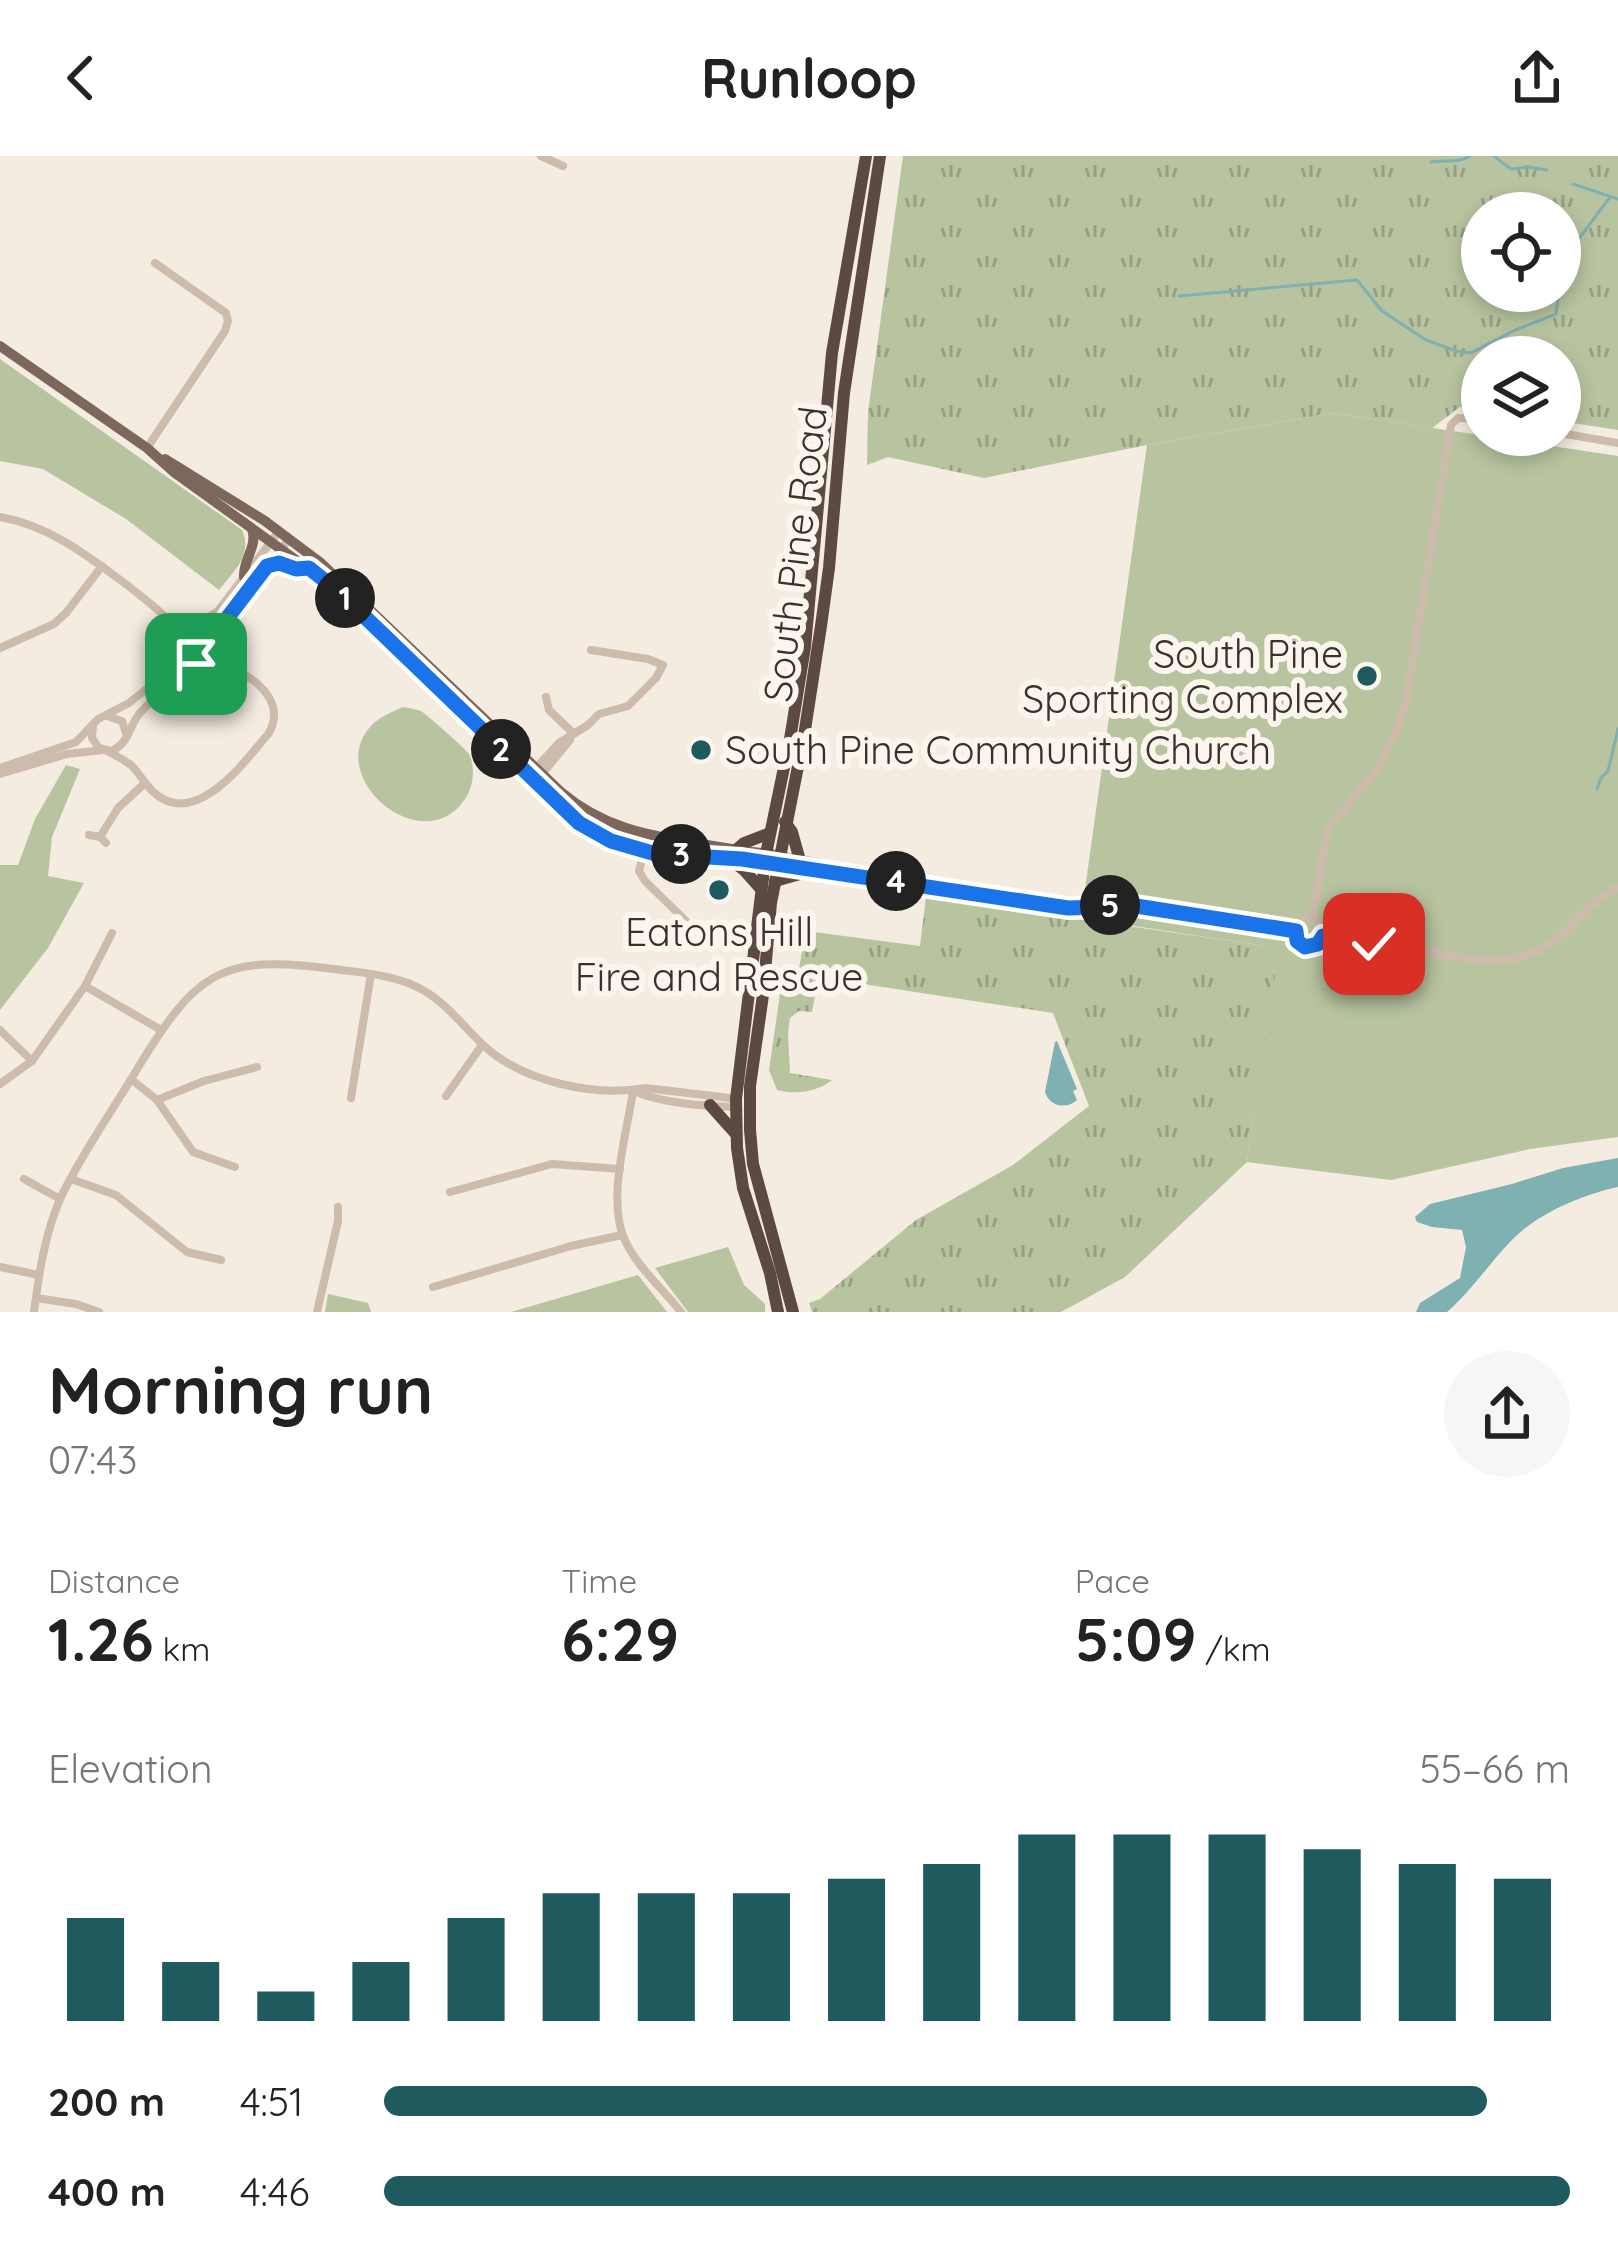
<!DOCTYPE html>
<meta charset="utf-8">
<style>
:root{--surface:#fff;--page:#f6f6f6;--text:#222;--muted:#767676;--accent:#1f5a5e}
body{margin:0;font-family:Quicksand,sans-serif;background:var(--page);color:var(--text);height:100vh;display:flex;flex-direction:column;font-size:45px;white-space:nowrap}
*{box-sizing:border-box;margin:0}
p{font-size:39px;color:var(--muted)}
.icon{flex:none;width:66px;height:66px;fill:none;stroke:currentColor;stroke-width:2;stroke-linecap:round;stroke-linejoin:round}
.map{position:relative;height:1156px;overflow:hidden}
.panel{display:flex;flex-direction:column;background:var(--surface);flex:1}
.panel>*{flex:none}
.buttons{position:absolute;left:1461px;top:36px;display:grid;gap:24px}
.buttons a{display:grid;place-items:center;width:120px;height:120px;border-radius:50%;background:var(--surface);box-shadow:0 6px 18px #0003;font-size:60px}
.pin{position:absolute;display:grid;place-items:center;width:102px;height:102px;color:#fff;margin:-51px;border-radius:24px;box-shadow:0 6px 18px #0006}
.km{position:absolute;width:60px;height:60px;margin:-30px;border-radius:50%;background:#222;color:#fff;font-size:33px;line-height:60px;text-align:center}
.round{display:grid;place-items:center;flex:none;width:126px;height:126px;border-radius:63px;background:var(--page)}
.headline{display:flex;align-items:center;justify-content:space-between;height:204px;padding:0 48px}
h1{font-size:66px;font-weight:700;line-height:90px}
.stats{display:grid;grid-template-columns:repeat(3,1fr);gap:18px;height:204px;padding:12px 48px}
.stats div{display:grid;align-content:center}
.stats b{font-size:60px;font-weight:700}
.stats small{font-size:33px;font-weight:400}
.stats p{font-size:33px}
.chart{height:336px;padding:24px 48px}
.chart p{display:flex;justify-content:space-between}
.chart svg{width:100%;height:216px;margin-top:12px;stroke:var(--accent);stroke-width:6}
ul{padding:0 48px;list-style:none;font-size:39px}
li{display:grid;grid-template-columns:192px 144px 1fr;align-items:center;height:90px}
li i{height:30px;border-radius:15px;background:var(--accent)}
header{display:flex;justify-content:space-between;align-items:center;height:156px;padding:0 48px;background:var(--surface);font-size:54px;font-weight:700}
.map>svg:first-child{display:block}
.grass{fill:url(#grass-tufts);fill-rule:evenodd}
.park{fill:#b8c4a0}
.water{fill:#7fb0b2}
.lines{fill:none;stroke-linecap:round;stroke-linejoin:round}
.stream{stroke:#7fb0b2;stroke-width:3}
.minor{stroke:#cdbbac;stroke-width:8}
.major{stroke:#7d675c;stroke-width:10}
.highway{stroke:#5c4a42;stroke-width:12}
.route-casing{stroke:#fff;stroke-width:24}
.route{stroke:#1a73e8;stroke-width:15}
.poi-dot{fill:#1f5a5e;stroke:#fbf5ee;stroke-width:4.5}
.labels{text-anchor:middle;stroke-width:12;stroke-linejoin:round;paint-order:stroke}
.street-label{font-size:39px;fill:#3b302b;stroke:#fbf5ee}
.poi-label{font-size:39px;fill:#3b302b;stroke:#fbf5ee;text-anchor:end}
</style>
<header><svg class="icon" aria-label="back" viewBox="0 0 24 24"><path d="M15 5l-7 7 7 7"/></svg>Runloop<svg class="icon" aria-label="share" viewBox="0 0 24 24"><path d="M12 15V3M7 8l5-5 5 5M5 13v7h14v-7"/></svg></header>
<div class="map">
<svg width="1618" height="1156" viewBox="0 0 1618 1156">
<defs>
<pattern id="grass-tufts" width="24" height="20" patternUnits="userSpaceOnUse" patternTransform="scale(3)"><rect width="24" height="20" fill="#b8c4a0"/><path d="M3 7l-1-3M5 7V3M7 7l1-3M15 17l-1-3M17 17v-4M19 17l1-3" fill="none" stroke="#97a083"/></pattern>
</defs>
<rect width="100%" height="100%" fill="#f4ebe1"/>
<!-- grass -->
<g class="grass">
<path d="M903 0H1618V274L1560 265V201H1482V254L1460 251 1432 272 1333 257 1147 289 984 322 888 301 867 309 868 256ZM1482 57H1560V135H1482Z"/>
<polygon points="926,741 1280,792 1247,1006 1125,1121 1061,1156 812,1156 809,1147 820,1143 916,1064 1013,1009 1089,950 1053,857 798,818 806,775 920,790"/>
<path d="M798 820 818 823 812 856 799 855 790 862 788 878 790 917 832 924C817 936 796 939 777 934L769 914 780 838 783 830 794 825Z"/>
</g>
<!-- park -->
<g class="park">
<polygon points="1006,52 1016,93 980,102 970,60"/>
<path d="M0 203 242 374C253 399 234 415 219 434L126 363 43 313 0 305Z"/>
<polygon points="1333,257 1618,300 1618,981 1530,993 1391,1024 1247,1006 1279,792 1081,762 1147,289"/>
<path d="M403 551C408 552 416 553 421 555 427 559 466 593 469 598 476 611 473 632 465 643 423 706 323 621 371 570 379 561 392 556 403 551Z"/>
<polygon points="66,609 80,613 52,681 48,720 84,727 48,792 0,854 0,709 18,709 35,663"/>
<polygon points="728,1091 744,1129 765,1148 765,1156 688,1156 655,1112"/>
<polygon points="638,1119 667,1156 511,1156"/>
<polygon points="328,1138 368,1147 371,1156 325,1156"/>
</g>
<!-- water -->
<g class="water">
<path d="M1057 885 1077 933 1073 935 1077 944C1066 954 1049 950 1045 936L1055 886Z"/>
<path d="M1618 1002V1031C1581 1039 1536 1058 1510 1086 1488 1109 1471 1135 1447 1156H1416L1420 1147 1460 1122 1466 1091 1462 1074 1432 1071 1417 1066 1415 1061 1430 1048 1512 1028 1563 1012Z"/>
</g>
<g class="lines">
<!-- stream -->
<g class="stream">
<polyline points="1494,0 1511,13 1529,11 1547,14"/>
<path d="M1431 6C1443 4 1460 7 1470 0"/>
<polyline points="1573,28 1618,43"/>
<polyline points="1560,127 1575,88 1610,41"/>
<polyline points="1179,140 1357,124 1382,155 1426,184 1456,195 1471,197 1513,175 1556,158 1559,135"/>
<polyline points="1597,633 1601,622 1608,615 1618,573"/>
</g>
<!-- minor -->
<g class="minor">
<polyline points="541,0 563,10"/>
<polyline points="1560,277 1618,287"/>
<polyline points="147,292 225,175 228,165 226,157 155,107"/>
<path d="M0 361C50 370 87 399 127 429 148 446 168 459 182 483"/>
<polyline points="219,483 228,461 289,383"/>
<polyline points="0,492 54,468 66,457 102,410"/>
<path d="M197 505C184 501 179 490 184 477L218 455 279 375"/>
<polyline points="546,541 549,554 574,578"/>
<polyline points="107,560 122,565 127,580"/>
<path d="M93 569 92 582 99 592 111 595C129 588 128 571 140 557 153 543 176 522 193 510 202 504 209 504 217 495V478L209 470 198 468"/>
<path d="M107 595C115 599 125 604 132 610 141 619 146 631 157 639 198 671 245 605 269 577 290 538 240 512 209 504"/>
<polyline points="0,612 76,586 98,563 129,547 160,522 175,505 181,490"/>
<polyline points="536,612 559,587 588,569 599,558 628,550 656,522 663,509 648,503 591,494"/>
<polyline points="0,618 67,598 103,594"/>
<polyline points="542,618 570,584"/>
<polyline points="89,679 100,681 106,687"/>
<polyline points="648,680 639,715 645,725 686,765"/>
<polyline points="100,681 118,652 145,627"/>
<polyline points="779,699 818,706 842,716"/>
<polyline points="778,708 1057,750 1136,750 1296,775"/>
<circle cx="1309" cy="777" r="14"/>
<polyline points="1312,764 1328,672 1375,616 1397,573 1405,550 1451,269 1458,262 1482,263"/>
<path d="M1323 780C1354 784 1385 789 1417 794 1460 801 1505 814 1545 791 1573 774 1588 745 1618 731"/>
<polyline points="85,830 161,874"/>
<polyline points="0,874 32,905"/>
<polyline points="131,923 157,944 193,996 235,1011"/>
<polyline points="0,928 32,905 85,830 112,777"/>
<path d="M633 935C627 977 607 1042 624 1082 635 1109 663 1133 681 1156"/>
<path d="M634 935C664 948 705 950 737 951"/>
<polyline points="446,940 482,889"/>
<polyline points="351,942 371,818"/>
<polyline points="157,944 204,925 257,911"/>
<polyline points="24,1023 60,1043"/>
<polyline points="71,1023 116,1039 187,1096 221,1104"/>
<polyline points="450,1036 552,1008 620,1013"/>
<polyline points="0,1111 39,1119"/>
<polyline points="433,1131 571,1090 622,1079"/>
<polyline points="36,1142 76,1148 99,1156"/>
<path d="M34 1156C39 1117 45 1077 61 1041 82 997 111 957 136 915 195 818 218 797 334 813 364 817 396 819 423 834 447 848 463 870 483 889 523 926 594 941 646 932L738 943"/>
<polyline points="317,1156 338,1065 338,1051"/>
</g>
<!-- major -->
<g class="major">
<path d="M0 190 147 292 175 317 328 427 585 671C641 705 708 699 770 707"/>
<path d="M165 303 265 365 321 407 561 636C601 670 644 679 695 687 720 691 746 696 772 698"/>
<polyline points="267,410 279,407 306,413"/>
<path d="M244 421C243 403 258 391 252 373"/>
</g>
<!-- highway -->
<g class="highway">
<polyline points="785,666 792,676 799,701"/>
<polyline points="736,694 744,687 770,677"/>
<polyline points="729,703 744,714 761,733"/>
<polyline points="775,725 800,718 807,713"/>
<polyline points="710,949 736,978"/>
<polyline points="778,1156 770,1117 743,1032 737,992 736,943 766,698 790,583 805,491 832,197 866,0"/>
<polyline points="793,1156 753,1008 750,974 750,930 763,839 771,747 804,580 821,470 829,412 844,237 880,0"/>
</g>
</g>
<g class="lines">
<defs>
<polyline id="route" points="196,508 214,500 228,461 267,410 279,407 296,413 309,412 339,436 579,667 611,685 656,698 742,703 1068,752 1136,750 1296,775 1297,785 1305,791 1318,788 1323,780 1374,788"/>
</defs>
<!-- route casing -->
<use href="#route" class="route-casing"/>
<!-- route -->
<use href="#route" class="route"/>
</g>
<!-- markers -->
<g class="poi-dot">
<circle cx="1367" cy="520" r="12"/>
<circle cx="701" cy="594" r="12"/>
<circle cx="719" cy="734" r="12"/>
</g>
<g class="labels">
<!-- street labels -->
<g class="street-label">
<text transform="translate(795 398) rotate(-83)" y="14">South Pine Road</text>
</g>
<!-- poi labels -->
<g class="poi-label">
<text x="1343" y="512">South Pine<tspan x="1343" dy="45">Sporting Complex</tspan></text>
<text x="725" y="608" text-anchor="start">South Pine Community Church</text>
<text x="719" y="790" text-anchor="middle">Eatons Hill<tspan x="719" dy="45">Fire and Rescue</tspan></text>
</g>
</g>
</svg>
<div class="buttons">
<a><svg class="icon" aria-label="locate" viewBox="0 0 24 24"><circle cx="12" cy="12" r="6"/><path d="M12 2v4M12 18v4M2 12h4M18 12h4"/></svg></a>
<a><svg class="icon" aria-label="layers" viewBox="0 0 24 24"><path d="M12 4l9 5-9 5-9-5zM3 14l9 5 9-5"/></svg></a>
</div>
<div class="pin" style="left:196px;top:508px;background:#1e9e55"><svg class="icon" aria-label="arrive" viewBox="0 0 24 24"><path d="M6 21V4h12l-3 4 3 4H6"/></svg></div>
<div class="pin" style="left:1374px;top:788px;background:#d93025"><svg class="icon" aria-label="check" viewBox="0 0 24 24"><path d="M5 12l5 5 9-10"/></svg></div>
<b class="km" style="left:345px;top:442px">1</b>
<b class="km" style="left:501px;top:593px">2</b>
<b class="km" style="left:681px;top:698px">3</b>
<b class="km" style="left:896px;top:725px">4</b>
<b class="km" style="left:1110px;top:749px">5</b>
</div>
<section class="panel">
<div class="headline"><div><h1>Morning run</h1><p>07:43</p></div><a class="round"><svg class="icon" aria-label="share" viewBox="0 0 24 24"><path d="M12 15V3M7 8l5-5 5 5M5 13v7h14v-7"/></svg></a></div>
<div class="stats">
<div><p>Distance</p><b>1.26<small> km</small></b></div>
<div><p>Time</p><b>6:29</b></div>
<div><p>Pace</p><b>5:09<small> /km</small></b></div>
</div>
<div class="chart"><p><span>Elevation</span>55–66 m</p>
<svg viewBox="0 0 160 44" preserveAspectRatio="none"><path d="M5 44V23M15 44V32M25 44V38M35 44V32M45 44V23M55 44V18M65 44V18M75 44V18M85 44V15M95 44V12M105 44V6M115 44V6M125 44V6M135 44V9M145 44V12M155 44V15"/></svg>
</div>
<ul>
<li><b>200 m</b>4:51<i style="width:93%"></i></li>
<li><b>400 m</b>4:46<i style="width:100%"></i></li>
</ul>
</section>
